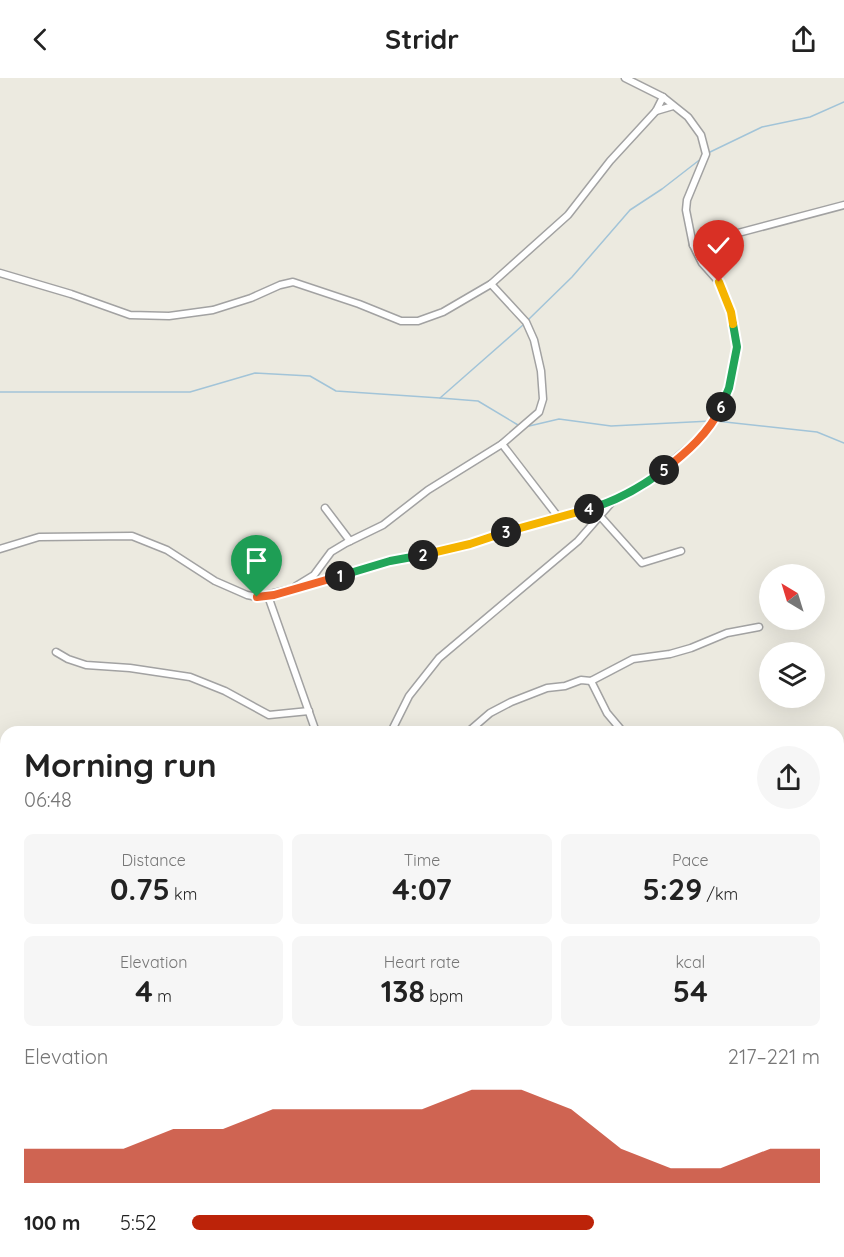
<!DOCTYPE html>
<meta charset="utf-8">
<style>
:root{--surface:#fff;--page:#f6f6f6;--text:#222;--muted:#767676;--accent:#bc2309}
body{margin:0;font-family:Quicksand,sans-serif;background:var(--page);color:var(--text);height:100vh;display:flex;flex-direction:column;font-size:22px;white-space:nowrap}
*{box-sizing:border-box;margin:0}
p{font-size:20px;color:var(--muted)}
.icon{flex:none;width:33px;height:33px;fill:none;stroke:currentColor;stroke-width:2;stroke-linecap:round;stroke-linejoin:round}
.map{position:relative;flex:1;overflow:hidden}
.drawer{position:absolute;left:0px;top:648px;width:844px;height:531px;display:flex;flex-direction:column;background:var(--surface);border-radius:18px 18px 0 0;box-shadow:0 6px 24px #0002}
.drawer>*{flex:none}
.needle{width:39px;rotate:322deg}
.buttons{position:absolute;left:759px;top:486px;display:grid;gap:12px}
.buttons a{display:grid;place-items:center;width:66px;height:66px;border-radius:50%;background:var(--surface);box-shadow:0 6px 24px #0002;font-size:30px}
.pin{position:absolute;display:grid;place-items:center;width:51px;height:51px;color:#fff;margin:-62px -26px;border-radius:50% 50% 50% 0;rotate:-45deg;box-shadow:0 0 6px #0007}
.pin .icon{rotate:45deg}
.km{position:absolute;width:30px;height:30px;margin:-15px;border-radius:50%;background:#222;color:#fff;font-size:16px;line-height:30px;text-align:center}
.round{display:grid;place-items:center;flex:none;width:63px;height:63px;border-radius:32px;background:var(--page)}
.overview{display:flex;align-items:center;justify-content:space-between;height:102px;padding:0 24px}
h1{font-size:33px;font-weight:700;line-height:45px}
.stats{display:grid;grid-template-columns:repeat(3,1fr);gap:9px;height:102px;padding:6px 24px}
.stats div{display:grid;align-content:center;border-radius:9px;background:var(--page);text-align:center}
.stats b{font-size:30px;font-weight:700}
.stats small{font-size:16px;font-weight:400}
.stats p{font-size:16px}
.chart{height:168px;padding:12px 24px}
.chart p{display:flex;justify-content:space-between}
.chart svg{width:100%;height:108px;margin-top:6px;fill:var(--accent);opacity:.7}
ul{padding:0 24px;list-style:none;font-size:20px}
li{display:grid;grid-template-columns:96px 72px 1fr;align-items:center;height:45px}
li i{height:15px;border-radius:8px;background:var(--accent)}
header{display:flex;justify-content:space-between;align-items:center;height:78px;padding:0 24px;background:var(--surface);font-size:27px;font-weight:700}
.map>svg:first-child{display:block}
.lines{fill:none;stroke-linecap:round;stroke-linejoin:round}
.stream{stroke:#a2c4d8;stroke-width:1.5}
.minor-casing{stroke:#a2a2a2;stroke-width:9}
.minor{stroke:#fff;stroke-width:6}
.split-1-casing{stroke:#fff;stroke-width:12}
.split-2-casing{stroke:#fff;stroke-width:12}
.split-3-casing{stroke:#fff;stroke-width:12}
.split-4-casing{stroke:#fff;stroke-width:12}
.split-5-casing{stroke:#fff;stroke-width:12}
.split-6-casing{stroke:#fff;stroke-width:12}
.split-7-casing{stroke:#fff;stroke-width:12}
.split-8-casing{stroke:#fff;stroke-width:12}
.split-1{stroke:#f0652b;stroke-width:8}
.split-2{stroke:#22a559;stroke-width:8}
.split-3{stroke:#f5b400;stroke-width:8}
.split-4{stroke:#f5b400;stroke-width:8}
.split-5{stroke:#22a559;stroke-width:8}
.split-6{stroke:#f0652b;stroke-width:8}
.split-7{stroke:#22a559;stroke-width:8}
.split-8{stroke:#f5b400;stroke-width:8}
</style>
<header><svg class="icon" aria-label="back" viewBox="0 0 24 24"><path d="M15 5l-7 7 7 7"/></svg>Stridr<svg class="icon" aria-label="share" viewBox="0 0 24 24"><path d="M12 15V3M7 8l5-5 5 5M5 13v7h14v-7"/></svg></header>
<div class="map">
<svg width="844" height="1179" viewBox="0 0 844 1179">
<rect width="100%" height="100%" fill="#eceae0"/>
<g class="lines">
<!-- stream -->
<g class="stream">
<polyline points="708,75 762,49 810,39 844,24"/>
<polyline points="529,241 572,199 630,132 662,111 702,80"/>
<polyline points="0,314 190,314 255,295 310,298 336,313 440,320 523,247"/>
<polyline points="440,320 478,323 518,347"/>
<polyline points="716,343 817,354 844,365"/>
<polyline points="525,349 559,341 611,348 711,343"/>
</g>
<defs>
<g id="minor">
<polyline points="656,33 673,28"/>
<polyline points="693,167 844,127"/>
<polyline points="0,195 71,216 130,237 169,238 213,232 251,220 280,207 293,204 359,226 401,243 418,243 443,234 491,206 568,137 610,83 656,33 663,19"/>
<polyline points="502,366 559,440"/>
<polyline points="325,430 350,463"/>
<polyline points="600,438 642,485 681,473"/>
<polyline points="0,471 39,459 132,458 167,472 215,503 247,517 257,519 318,505 390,483 470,466 611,424"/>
<polyline points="296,508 314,497 331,474 346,465 383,447 428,412 502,366 539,334 543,321 541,293 534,262 526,244 491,206"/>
<polyline points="268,518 316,654"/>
<polyline points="56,574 68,581 86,587 130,590 190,599 225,613 269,637 309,633"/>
<polyline points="591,603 607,635 623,654"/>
<polyline points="391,654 409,618 439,580 578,463 612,424 644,407 701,359 714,343 729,310 737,269 731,234 719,204 702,185 693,167 686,132 687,122 706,76 701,57 688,39 663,19 625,0"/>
<polyline points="468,654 490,635 511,624 547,610 565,608 581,602 591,603 633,581 670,576 691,570 727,555 759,549"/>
<polyline points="0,714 6,713"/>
<path d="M0 723C6 738 1 749 1 764L6 766"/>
<polyline points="838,777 844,777"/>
<polyline points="838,996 844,994"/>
<polyline points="0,1042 6,1052"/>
<polyline points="1,1110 6,1120"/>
<polyline points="0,1137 6,1134"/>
<polyline points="838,1138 844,1137"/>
<polyline points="111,1173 114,1179"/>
<polyline points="443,1173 444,1179"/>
<polyline points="618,1173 668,1179"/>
<polyline points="283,1179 294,1173"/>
<polyline points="602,1179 605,1173"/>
<polyline points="681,1179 686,1173"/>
<polyline points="694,1179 712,1173"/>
</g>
</defs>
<!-- minor casing -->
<use href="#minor" class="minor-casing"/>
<!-- minor -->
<use href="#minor" class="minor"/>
</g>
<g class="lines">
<defs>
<polyline id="split-1" points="257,519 274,517 340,498"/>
<polyline id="split-2" points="340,498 390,483 423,477"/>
<polyline id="split-3" points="423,477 470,466 506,454"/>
<polyline id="split-4" points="506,454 589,431"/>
<path id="split-5" d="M589 431C617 423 640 410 664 392"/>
<path id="split-6" d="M664 392C687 374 709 355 721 329"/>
<polyline id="split-7" points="721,329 729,310 737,269 733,246"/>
<polyline id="split-8" points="719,204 731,234 733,246"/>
</defs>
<!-- split-1 casing -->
<use href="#split-1" class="split-1-casing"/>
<!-- split-2 casing -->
<use href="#split-2" class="split-2-casing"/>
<!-- split-3 casing -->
<use href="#split-3" class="split-3-casing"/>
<!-- split-4 casing -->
<use href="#split-4" class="split-4-casing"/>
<!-- split-5 casing -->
<use href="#split-5" class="split-5-casing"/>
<!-- split-6 casing -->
<use href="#split-6" class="split-6-casing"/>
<!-- split-7 casing -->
<use href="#split-7" class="split-7-casing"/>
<!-- split-8 casing -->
<use href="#split-8" class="split-8-casing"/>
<!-- split-1 -->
<use href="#split-1" class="split-1"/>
<!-- split-2 -->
<use href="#split-2" class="split-2"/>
<!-- split-3 -->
<use href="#split-3" class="split-3"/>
<!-- split-4 -->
<use href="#split-4" class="split-4"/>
<!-- split-5 -->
<use href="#split-5" class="split-5"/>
<!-- split-6 -->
<use href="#split-6" class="split-6"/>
<!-- split-7 -->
<use href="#split-7" class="split-7"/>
<!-- split-8 -->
<use href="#split-8" class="split-8"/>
</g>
</svg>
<div class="buttons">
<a><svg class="needle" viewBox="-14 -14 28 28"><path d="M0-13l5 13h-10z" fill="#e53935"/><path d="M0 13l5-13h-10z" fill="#767676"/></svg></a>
<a><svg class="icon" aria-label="layers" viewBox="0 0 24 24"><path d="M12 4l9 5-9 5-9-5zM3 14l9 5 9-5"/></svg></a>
</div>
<div class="pin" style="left:257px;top:519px;background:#1e9e55"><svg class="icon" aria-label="arrive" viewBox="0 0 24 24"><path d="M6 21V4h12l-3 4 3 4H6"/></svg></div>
<div class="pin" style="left:719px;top:204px;background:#d93025"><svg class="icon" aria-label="check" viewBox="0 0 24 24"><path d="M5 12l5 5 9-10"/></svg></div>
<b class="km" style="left:340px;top:498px">1</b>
<b class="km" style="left:423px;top:477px">2</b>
<b class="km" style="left:506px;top:454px">3</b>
<b class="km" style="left:589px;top:431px">4</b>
<b class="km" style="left:664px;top:392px">5</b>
<b class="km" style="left:721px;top:329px">6</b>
<section class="drawer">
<div class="overview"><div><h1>Morning run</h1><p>06:48</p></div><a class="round"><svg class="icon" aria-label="share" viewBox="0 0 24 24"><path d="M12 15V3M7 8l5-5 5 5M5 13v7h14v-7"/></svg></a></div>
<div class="stats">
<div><p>Distance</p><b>0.75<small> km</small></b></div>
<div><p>Time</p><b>4:07</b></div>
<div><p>Pace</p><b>5:29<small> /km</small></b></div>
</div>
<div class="stats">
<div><p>Elevation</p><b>4<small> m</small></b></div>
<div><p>Heart rate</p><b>138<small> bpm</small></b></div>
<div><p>kcal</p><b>54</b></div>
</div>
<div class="chart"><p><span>Elevation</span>217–221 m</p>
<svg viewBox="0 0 160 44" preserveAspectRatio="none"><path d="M0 44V30L10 30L20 30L30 22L40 22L50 14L60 14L70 14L80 14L90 6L100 6L110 14L120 30L130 38L140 38L150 30L160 30V44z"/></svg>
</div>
<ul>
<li><b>100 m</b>5:52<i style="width:64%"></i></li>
</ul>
</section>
</div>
